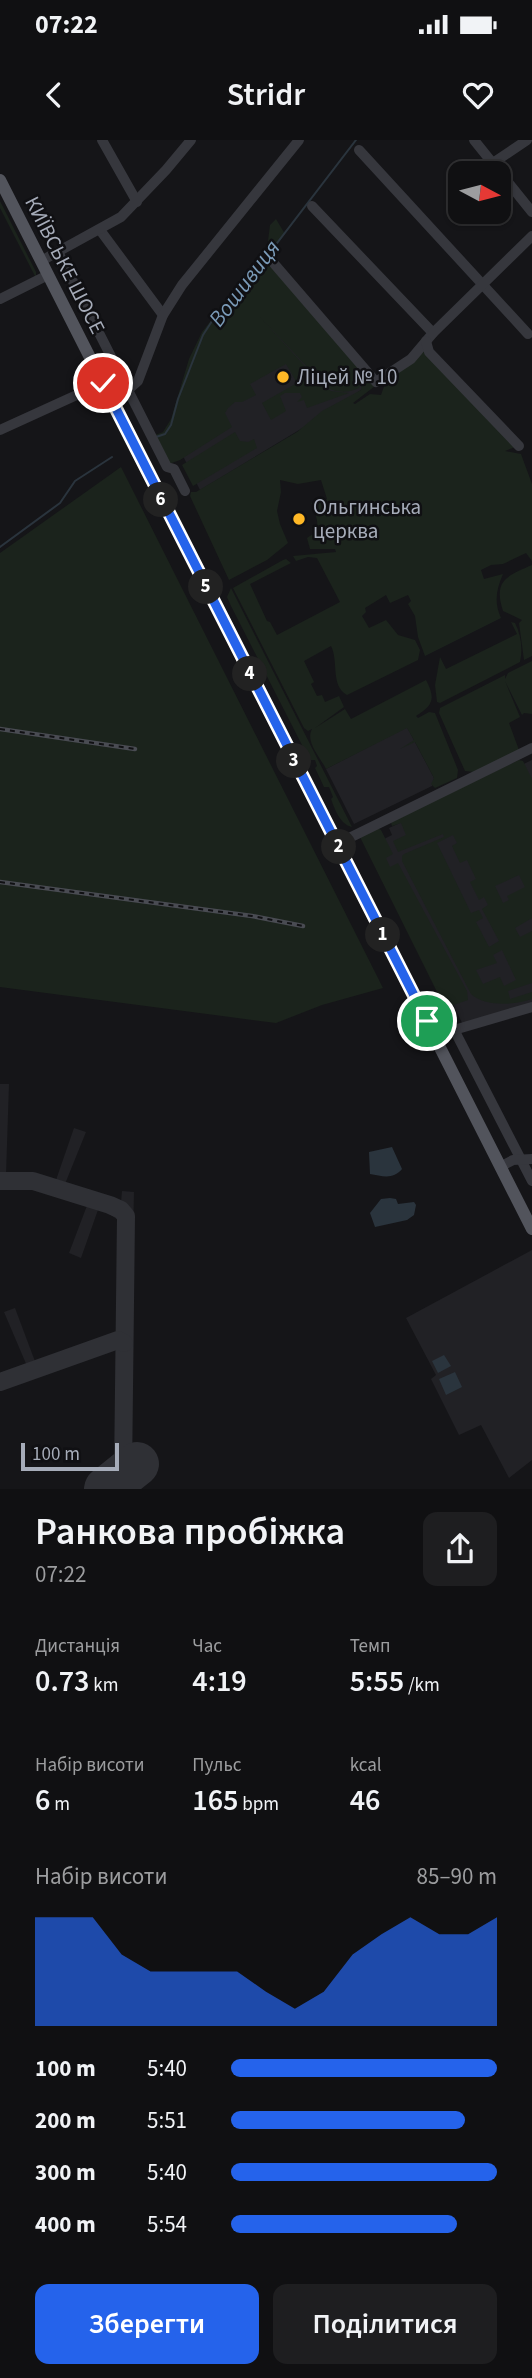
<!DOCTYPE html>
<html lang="uk">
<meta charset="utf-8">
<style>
:root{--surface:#101012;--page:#1e1e20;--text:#f1f3f6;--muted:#9c9d9f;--line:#303032;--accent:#2563eb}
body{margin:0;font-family:"Source Sans 3",sans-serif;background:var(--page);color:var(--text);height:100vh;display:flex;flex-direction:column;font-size:26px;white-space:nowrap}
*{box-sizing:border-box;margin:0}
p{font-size:23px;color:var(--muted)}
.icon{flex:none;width:38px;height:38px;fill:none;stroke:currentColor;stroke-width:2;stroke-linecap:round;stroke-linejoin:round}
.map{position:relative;height:1349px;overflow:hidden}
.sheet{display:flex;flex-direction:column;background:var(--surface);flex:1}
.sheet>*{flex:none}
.needle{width:46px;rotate:97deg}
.buttons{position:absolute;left:448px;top:21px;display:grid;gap:14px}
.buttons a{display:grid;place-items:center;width:63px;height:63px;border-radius:14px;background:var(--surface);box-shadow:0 2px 5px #0004,0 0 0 2px var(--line);font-size:35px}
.scale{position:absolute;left:21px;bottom:18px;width:98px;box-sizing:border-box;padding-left:7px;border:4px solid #a6acb9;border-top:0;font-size:19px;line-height:24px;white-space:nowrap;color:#a6acb9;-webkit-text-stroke:5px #101013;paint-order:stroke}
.pin{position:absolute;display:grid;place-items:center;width:60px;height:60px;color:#fff;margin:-30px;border:4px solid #fff;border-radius:50%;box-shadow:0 2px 7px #0007}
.km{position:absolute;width:35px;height:35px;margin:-18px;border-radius:50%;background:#222;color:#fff;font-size:19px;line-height:35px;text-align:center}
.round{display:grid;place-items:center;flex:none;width:74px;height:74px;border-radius:14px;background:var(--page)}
.overview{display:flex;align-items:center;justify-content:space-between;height:119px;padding:0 35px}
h1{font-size:38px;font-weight:600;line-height:52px}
.figures{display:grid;grid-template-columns:repeat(3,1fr);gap:10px;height:119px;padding:7px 35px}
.figures div{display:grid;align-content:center}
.figures b{font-size:30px;font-weight:600}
.figures small{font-size:19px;font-weight:400}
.figures p{font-size:19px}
.chart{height:196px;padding:14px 35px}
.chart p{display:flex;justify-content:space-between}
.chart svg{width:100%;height:126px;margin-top:7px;fill:var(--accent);opacity:.7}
.action{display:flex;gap:14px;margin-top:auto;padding:14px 35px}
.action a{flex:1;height:80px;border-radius:14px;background:var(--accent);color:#fff;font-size:28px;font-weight:600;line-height:80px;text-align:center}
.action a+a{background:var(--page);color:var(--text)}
ul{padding:0 35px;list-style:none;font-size:23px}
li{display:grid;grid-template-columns:112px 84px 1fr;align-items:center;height:52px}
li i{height:18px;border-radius:9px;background:var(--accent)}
.status{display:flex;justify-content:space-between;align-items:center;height:49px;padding:0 35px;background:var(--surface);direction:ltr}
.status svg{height:19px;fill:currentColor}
header{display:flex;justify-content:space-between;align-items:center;height:91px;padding:0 35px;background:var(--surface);font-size:32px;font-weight:600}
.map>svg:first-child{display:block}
.built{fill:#212125}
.green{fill:#1b231c;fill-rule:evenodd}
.water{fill:#2a343d}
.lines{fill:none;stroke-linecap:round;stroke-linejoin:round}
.stream{stroke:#2a343d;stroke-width:2}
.taxiway{stroke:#2f3035;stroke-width:18}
.runway{stroke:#2f3035;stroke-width:44}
.minor{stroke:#36373d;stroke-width:10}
.major{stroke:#52545c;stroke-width:12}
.rail-casing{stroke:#494b52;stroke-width:4.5}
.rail{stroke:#101013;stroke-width:2;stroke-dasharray:5;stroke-linecap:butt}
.route-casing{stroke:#fff;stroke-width:14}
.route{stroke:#2563eb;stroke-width:9}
.poi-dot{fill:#ffb826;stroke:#101013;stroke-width:2.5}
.labels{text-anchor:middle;stroke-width:5;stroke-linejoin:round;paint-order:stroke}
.street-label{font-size:21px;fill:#a6acb9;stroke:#101013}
.poi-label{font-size:21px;fill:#a6acb9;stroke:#101013;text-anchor:start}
.water-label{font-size:23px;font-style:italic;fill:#7a9ab7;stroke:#101013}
</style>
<div class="status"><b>07:22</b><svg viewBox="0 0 49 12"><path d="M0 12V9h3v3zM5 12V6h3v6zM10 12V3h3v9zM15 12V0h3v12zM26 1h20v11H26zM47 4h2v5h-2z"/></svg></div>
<header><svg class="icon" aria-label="back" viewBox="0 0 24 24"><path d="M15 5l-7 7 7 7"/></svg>Stridr<svg class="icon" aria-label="heart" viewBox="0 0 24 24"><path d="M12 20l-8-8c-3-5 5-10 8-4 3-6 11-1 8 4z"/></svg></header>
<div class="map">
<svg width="532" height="1349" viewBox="0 0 532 1349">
<rect width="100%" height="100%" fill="#151518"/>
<!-- built -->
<g class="built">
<polygon points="269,128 371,243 329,272 200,350 175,300"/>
<polygon points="407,587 434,638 432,646 354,684 326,629"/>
<polygon points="532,620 532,865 463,885 376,703 392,695 389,688"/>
<polygon points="0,944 9,944 6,1035 36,1034 56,1040 74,988 86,992 65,1044 121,1062 122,1051 134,1052 128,1313 146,1336 130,1349 84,1349 115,1323 117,1205 0,1248 0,1237 27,1226 4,1172 15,1168 36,1224 117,1195 121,1082 99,1067 81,1118 69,1113 88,1063 29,1046 0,1047"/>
<polygon points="532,1110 532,1320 509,1338 481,1285 459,1295 431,1239 436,1235 406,1178"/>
</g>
<!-- green -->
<g class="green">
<polygon points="0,61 36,132 36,138 0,68"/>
<path d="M276 79 285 94 271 112 265 124 272 128 375 246 353 263 355 264 370 254 381 255 387 238 425 211 515 307 505 311 521 314 532 344V421L526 413 503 424 491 425 481 430 484 439 503 434C496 450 494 463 501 478L425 516 418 497 415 476 408 464 411 461 408 455 390 463 386 455 365 468 366 472 362 476 369 488 386 480 398 495 415 500 420 510 418 520 347 555C330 545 339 522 331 506L304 521 314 542 311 544 317 556 322 555 325 562 339 556 344 567 315 588 345 569 351 579 426 540C436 559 433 565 416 576L418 578 429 572 435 573 458 630 457 638 435 648 431 644 434 638 415 602 400 609 414 600 407 588 326 629C320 617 305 602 312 589L308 591 304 588 233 448 283 420 286 419 291 423 250 444 267 481 270 482 277 495 340 462 317 418 308 417 296 421 293 416 336 412 335 409H310L307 398C323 389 317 378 311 363L327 359 321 340 298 344 280 340 281 352 277 371 280 384 288 403 267 420 229 440 190 356 191 352H196L297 292 322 271 361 250 362 241 359 248C349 253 336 253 326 247L259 176 324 247 331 251 349 253 307 268 304 260 297 262 302 257 300 253H285L280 256 286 271 271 280 262 263 297 243 286 224 250 244 256 255 242 262H235L228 268 225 273 232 287 180 320 169 324 155 295 163 292 171 279 189 219 202 192 267 109 270 85Z"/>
<polygon points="235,292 240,301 248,302 254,299 257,308 193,346 182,325"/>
<polygon points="121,327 383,848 322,865 276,883 0,847 0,413"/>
<path d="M532 425V516L524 520 519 483 522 480 503 471C493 440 507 436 532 425Z"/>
<path d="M231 448 352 687C340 684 335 670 331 659L333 657 329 647H324L315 628 317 626 315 620H311L304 609 231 466 227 457Z"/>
<path d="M511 482 515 483C521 495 523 509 520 522L440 563 437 562 435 545 440 517 446 529 517 494Z"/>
<polygon points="532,521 532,574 524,573 522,575 505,541 520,577 509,583 519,610 474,632 465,631 439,573 440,568 505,535 505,539 508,533"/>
<path d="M519 620 523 621 532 639V778L515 788 520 797 532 791V843L508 851 510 859 532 852V859C515 865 485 867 471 854L402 721V716L404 714 444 697 443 694 398 712 393 701 406 695 401 683 392 686 391 683 392 681ZM453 695 457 703 452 706 460 723 467 720 476 739 470 742 479 760 484 757 488 765 482 769 499 801 489 807 476 782 483 778 479 770 471 773 437 703ZM519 735 525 747 507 756 509 760 503 763 495 746ZM502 810 516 840 504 846 500 837 483 844 476 830 497 823 493 815Z"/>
<polygon points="377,688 381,690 393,714 386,718 390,727 398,723 467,851 468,860 445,868 360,697"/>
</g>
<!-- water -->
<g class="water">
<path d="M392 1007 402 1029C393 1040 382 1036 370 1034L369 1012Z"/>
<polygon points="390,1058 396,1059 398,1064 414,1062 416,1065 414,1075 407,1080 375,1087 370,1073 381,1059"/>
<polygon points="444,1215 451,1226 438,1233 432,1221"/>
<polygon points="455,1232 462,1247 446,1255 439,1239"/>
</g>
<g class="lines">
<!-- stream -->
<g class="stream">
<polyline points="156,297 165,294 171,285 178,259 203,195 216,175 225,167 261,124 356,0"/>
<polyline points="0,407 60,363 75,341 112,317"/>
</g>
<!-- taxiway -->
<g class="taxiway">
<polyline points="0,1041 33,1041 110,1065 121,1070 126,1076 123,1335"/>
<polyline points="0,1242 118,1200 124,1203"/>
</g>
<!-- runway -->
<polyline class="runway" points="106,1349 137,1324"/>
<!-- minor -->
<g class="minor">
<polyline points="102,0 137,62"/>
<polyline points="474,0 532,72"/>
<polyline points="359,10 528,194"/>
<polyline points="493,23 527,0"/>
<polyline points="312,66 433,193"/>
<polyline points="100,90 163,175"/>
<polyline points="58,112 167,327 174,329 185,351"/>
<polyline points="270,119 376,242 411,219 433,193 532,96"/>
<polyline points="41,121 121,77 166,30 191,0"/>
<polyline points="0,159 48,135"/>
<polyline points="426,201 429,212 519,306"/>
<polyline points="129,249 138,241 163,175 182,145 299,0"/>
<polyline points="0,290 103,243"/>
<polyline points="337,704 532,608"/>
<polyline points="427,881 445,872 532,1041"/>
<polyline points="454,890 532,867"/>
<polyline points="500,1027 513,1020 532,1019"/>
</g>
<!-- major -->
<polyline class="major" points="0,40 532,1089"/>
<defs>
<g id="rail">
<polyline points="0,589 135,609"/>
<polyline points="0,742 252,776 303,786"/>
</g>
</defs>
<!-- rail casing -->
<use href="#rail" class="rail-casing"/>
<!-- rail -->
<use href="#rail" class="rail"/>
</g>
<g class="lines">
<defs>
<polyline id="route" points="103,243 427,881"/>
</defs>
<!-- route casing -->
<use href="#route" class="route-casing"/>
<!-- route -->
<use href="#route" class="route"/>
</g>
<!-- markers -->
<g class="poi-dot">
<circle cx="283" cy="237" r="7"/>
<circle cx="299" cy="379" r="7"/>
</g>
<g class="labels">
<!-- street labels -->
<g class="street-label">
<text transform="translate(65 125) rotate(63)" y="7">КИЇВСЬКЕ ШОСЕ</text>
</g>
<!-- poi labels -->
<g class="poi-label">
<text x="297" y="244">Ліцей № 10</text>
<text x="313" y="374">Ольгинська<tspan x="313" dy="24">церква</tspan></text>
</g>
<!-- water labels -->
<g class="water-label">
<text transform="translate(244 143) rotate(-53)" y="8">Вошивиця</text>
</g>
</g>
</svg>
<div class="buttons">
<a><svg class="needle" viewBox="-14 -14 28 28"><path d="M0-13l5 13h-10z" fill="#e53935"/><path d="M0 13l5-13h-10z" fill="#9c9d9f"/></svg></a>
</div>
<div class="scale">100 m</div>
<div class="pin" style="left:427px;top:881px;background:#1e9e55"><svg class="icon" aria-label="arrive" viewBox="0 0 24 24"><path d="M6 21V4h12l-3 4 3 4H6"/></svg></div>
<div class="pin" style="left:103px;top:243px;background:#d93025"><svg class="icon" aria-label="check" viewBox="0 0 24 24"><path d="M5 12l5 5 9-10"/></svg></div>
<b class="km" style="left:383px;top:795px">1</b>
<b class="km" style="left:339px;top:707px">2</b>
<b class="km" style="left:294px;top:621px">3</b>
<b class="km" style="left:250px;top:534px">4</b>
<b class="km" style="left:206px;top:447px">5</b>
<b class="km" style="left:161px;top:360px">6</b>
</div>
<section class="sheet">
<div class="overview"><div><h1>Ранкова пробіжка</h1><p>07:22</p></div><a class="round"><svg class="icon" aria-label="share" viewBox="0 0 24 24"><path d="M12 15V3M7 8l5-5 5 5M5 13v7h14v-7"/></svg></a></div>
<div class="figures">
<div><p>Дистанція</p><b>0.73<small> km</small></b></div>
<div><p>Час</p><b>4:19</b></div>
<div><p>Темп</p><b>5:55<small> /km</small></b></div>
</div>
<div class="figures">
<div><p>Набір висоти</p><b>6<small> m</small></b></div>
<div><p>Пульс</p><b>165<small> bpm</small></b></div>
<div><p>kcal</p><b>46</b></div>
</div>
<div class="chart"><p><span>Набір висоти</span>85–90 m</p>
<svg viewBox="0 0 160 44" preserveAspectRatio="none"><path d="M0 44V6L10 6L20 6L30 19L40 25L50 25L60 25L70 25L80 32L90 38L100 32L110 19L120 12L130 6L140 12L150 12L160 6V44z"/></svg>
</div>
<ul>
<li><b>100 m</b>5:40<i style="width:100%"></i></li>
<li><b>200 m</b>5:51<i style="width:88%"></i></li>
<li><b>300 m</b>5:40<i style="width:100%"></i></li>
<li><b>400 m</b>5:54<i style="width:85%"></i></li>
</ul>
<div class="action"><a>Зберегти</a><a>Поділитися</a></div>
</section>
